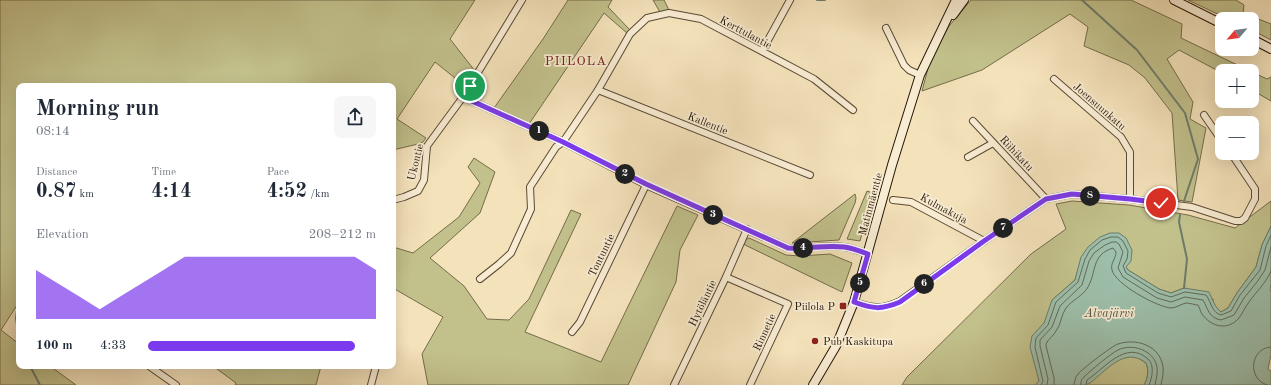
<!DOCTYPE html>
<meta charset="utf-8">
<style>
:root{--surface:#fff;--page:#f6f6f7;--text:#1f2937;--muted:#747a83;--accent:#7c3aed}
body{margin:0;font-family:"Old Standard TT",serif;background:var(--page);color:var(--text);height:100vh;display:flex;flex-direction:column;font-size:15px;white-space:nowrap}
*{box-sizing:border-box;margin:0}
p{font-size:13px;color:var(--muted)}
.icon{flex:none;width:22px;height:22px;fill:none;stroke:currentColor;stroke-width:2;stroke-linecap:round;stroke-linejoin:round}
.map{position:relative;flex:1;overflow:hidden}
.side{position:absolute;left:16px;top:83px;width:380px;height:286px;display:flex;flex-direction:column;background:var(--surface);border-radius:8px;box-shadow:0 4px 16px #0002}
.side>*{flex:none}
.needle{width:26px;rotate:241deg}
.fabs{position:absolute;left:1215px;top:12px;display:grid;gap:8px}
.fabs a{display:grid;place-items:center;width:44px;height:44px;border-radius:8px;background:var(--surface);box-shadow:0 4px 16px #0002;font-size:20px}
.pin{position:absolute;display:grid;place-items:center;width:34px;height:34px;color:#fff;margin:-17px;border:2px solid #fff;border-radius:50%;box-shadow:0 1px 4px #0007}
.km{position:absolute;width:20px;height:20px;margin:-10px;border-radius:50%;background:#222;color:#fff;font-size:11px;line-height:20px;text-align:center}
.round{display:grid;place-items:center;flex:none;width:42px;height:42px;border-radius:8px;background:var(--page)}
.overview{display:flex;align-items:center;justify-content:space-between;height:68px;padding:0 20px}
h1{font-size:22px;font-weight:600;line-height:30px}
.figures{display:grid;grid-template-columns:repeat(3,1fr);gap:6px;height:68px;padding:4px 20px}
.figures div{display:grid;align-content:center}
.figures b{font-size:20px;font-weight:600}
.figures small{font-size:11px;font-weight:400}
.figures p{font-size:11px}
.chart{height:112px;padding:8px 20px}
.chart p{display:flex;justify-content:space-between}
.chart svg{width:100%;height:72px;margin-top:4px;fill:var(--accent);opacity:.7}
ul{padding:0 20px;list-style:none;font-size:13px}
li{display:grid;grid-template-columns:64px 48px 1fr;align-items:center;height:30px}
li i{height:10px;border-radius:5px;background:var(--accent)}
.map>svg:first-child{display:block}
.green{fill:#c2c18c;stroke:#746c4a}
.water{fill:#9dbfab;stroke:#6d7c6a}
.lines{fill:none;stroke-linecap:round;stroke-linejoin:round}
.shore{stroke:#626b5a;stroke-width:1}
.stream{stroke:#6d7c6a;stroke-width:2}
.street-casing{stroke:#5a4a35;stroke-width:8}
.secondary-casing{stroke:#261708;stroke-width:10}
.street{stroke:#f8ecd3;stroke-width:6}
.secondary{stroke:#f8ecd3;stroke-width:8}
.route-casing{stroke:#fff;stroke-width:8}
.route{stroke:#7c3aed;stroke-width:5}
.poi-dot{fill:#8f2418;stroke:#f8ecd3;stroke-width:1.5}
.labels{text-anchor:middle;stroke-width:3.5;stroke-linejoin:round;paint-order:stroke}
.street-label{font-size:11px;fill:#261708;stroke:#f8ecd3}
.poi-label{font-size:11px;fill:#261708;stroke:#f8ecd3;text-anchor:end}
.water-label{font-size:12px;font-style:italic;fill:#505241;stroke:#f8ecd3}
.quarter-label{font-size:13px;letter-spacing:1px;fill:#7a1f14;stroke:#f8ecd3}
</style>
<div class="map">
<svg width="1271" height="385" viewBox="0 0 1271 385">
<rect width="100%" height="100%" fill="#f4e2bb"/>
<filter id="stains"><feTurbulence type="fractalNoise" baseFrequency=".005" numOctaves="4"/><feColorMatrix values="0 0 0 0 .2 0 0 0 0 .09 0 0 0 0 .02 0 0 0 .5 -.17"/></filter>
<radialGradient id="worn" r=".72"><stop offset=".6" stop-color="#630" stop-opacity="0"/><stop offset="1" stop-color="#630" stop-opacity=".3"/></radialGradient>
<!-- green -->
<g class="green">
<polygon points="0,0 475,0 450,39 475,71 465,86 435,62 397,119 426,138 422,143 393,150 393,86 19,86 19,302 1,330 19,344 19,366 50,366 76,385 0,385"/>
<polygon points="568,0 612,0 608,7 631,31 628,34 604,13 529,124 494,108 543,39"/>
<polygon points="653,0 664,0 670,12 661,14"/>
<polygon points="971,0 1131,0 1182,24 1181,38 1250,71 1222,71 1222,73 1179,50 1167,59 1193,102 1190,119 1206,128 1192,202 1178,200 1172,113 1145,78 1129,65 1084,46 1088,27 1070,14 982,70 922,91 930,61 949,26"/>
<polygon points="1188,0 1236,0 1244,5 1243,13 1271,24 1271,40 1252,30 1252,19 1228,19"/>
<polygon points="1252,72 1267,79 1271,77 1271,101 1252,90"/>
<polygon points="474,158 495,172 480,213 430,258 464,286 487,319 509,320 529,299 571,210 581,214 525,332 601,362 677,206 698,215 680,250 676,282 628,385 428,385 422,354 443,317 393,288 393,247 413,253 459,217 480,183 468,167"/>
<polygon points="867,191 873,193 860,241 847,239"/>
<polygon points="855,194 856,198 855,203 839,240 792,243"/>
<polygon points="1072,201 1129,205 1188,215 1235,228 1271,201 1271,226 1262,245 1256,267 1237,293 1228,308 1221,312 1214,306 1213,299 1184,288 1171,293 1159,289 1128,270 1126,267 1082,256 1075,280 1052,300 1039,381 1035,385 902,385 907,377 1031,254 1066,229 1056,204"/>
<polygon points="749,238 786,255 800,256 830,254 852,263 842,292 743,244 745,240"/>
<path d="M1131 356 1137 357 1146 363C1149 369 1148 379 1144 385H1068L1113 358Z"/>
<polygon points="213,366 321,366 316,385 235,385 236,383"/>
</g>
<!-- water -->
<path class="water" d="M1271 226V284L1270 289 1271 292V355L1268 369 1271 371V385H1144C1148 379 1149 369 1146 363 1125 346 1107 370 1090 383L1085 385H1035L1039 381 1030 347 1032 336 1044 323 1052 300 1075 280 1081 257 1088 247 1100 237 1110 233H1119L1126 238 1132 250 1131 261 1126 267 1128 270 1159 289 1171 293 1184 288 1209 292C1213 300 1214 306 1221 312L1228 308 1237 293 1256 267 1262 245Z"/>
<g class="lines">
<!-- shore -->
<g class="shore">
<path d="M1041 385 1043 381 1035 347 1036 338 1048 325 1056 302 1078 282 1085 259 1090 250 1102 240 1111 237H1118L1123 241 1128 251 1127 259 1123 266 1126 273 1158 293 1171 297 1185 292 1206 295C1212 303 1211 312 1221 315L1231 311 1240 295 1260 270 1266 246 1271 235"/>
<path d="M1047 385 1048 379 1040 346V340L1052 327 1060 306 1082 285 1089 261 1094 253 1105 245 1112 242H1116L1119 244 1123 252 1118 268 1123 277 1157 298 1171 302 1185 297 1203 300C1208 309 1209 318 1221 320L1234 315 1244 298 1257 282 1265 270 1271 247"/>
<path d="M1054 385V378L1046 346C1046 340 1053 337 1056 331 1061 325 1061 315 1066 308 1072 300 1083 296 1088 287 1097 271 1091 255 1113 248L1116 252C1116 259 1110 263 1112 270 1115 284 1157 307 1171 308 1176 308 1181 304 1186 303 1190 303 1195 305 1198 305 1200 308 1200 311 1202 314 1211 327 1228 331 1239 318 1243 313 1245 307 1249 302 1256 292 1266 283 1271 271"/>
<path d="M1074 385C1075 381 1075 377 1078 374 1082 369 1112 346 1118 344 1136 338 1160 345 1163 367 1164 373 1162 379 1161 385"/>
<path d="M1081 385C1081 382 1081 379 1084 377 1090 371 1110 354 1118 350 1132 343 1154 350 1157 367 1158 372 1156 380 1155 385"/>
<path d="M1086 385 1087 380C1104 369 1126 339 1148 359 1155 365 1152 378 1149 385"/>
<path d="M1267 385C1247 379 1250 348 1271 347"/>
</g>
<!-- stream -->
<g class="stream">
<polyline points="817,0 825,0"/>
<polyline points="1082,0 1137,50 1185,113 1198,159 1184,201"/>
<polyline points="1180,215 1179,222 1187,259 1184,288"/>
<polyline points="19,296 16,318 19,339"/>
<polyline points="30,366 40,385"/>
</g>
<defs>
<g id="street">
<polyline points="886,28 904,65 909,70 920,75"/>
<polyline points="762,51 790,0"/>
<polyline points="1054,79 1121,137 1130,152 1130,199"/>
<polyline points="598,90 810,175"/>
<path d="M463 97 563 142 646 185 788 248C806 249 825 244 844 247 852 248 860 251 868 254"/>
<polyline points="1204,115 1222,141"/>
<polyline points="973,121 1046,199"/>
<polyline points="968,157 993,143"/>
<polyline points="393,200 404,197 418,191 424,180 427,146 463,97 522,0"/>
<polyline points="893,200 911,202 984,241"/>
<polyline points="726,277 788,304 750,385"/>
<polyline points="480,279 499,264 511,253 531,209 530,187 556,147 563,142 598,90 630,34 647,18 669,13 701,19 814,79 853,110"/>
<path d="M854 302C873 308 881 310 900 301L984 241 1046 199 1072 194 1130 199 1192 207 1235 221H1241L1245 218 1255 199V189L1231 153"/>
<polyline points="572,332 580,322 646,185"/>
<polyline points="149,366 176,385"/>
<polyline points="371,385 376,366"/>
<polyline points="674,385 726,277 747,229"/>
</g>
<g id="secondary">
<polyline points="1174,0 1222,24"/>
<polyline points="953,15 964,0"/>
<polyline points="1252,39 1271,49"/>
<polyline points="813,385 836,346 854,302 892,165 920,75 956,0"/>
</g>
</defs>
<!-- street casing -->
<use href="#street" class="street-casing"/>
<!-- secondary casing -->
<use href="#secondary" class="secondary-casing"/>
<!-- street -->
<use href="#street" class="street"/>
<!-- secondary -->
<use href="#secondary" class="secondary"/>
</g>
<g class="lines">
<defs>
<path id="route" d="M470 86 463 97 563 142 646 184 788 248C806 249 825 245 844 247 852 248 860 251 868 254L854 302C873 309 881 310 900 302L984 241 1046 199 1072 194 1130 199 1161 203"/>
</defs>
<!-- route casing -->
<use href="#route" class="route-casing"/>
<!-- route -->
<use href="#route" class="route"/>
</g>
<!-- markers -->
<g class="poi-dot">
<rect x="839" y="302" width="8" height="8" rx="2"/>
<circle cx="815" cy="341" r="4"/>
</g>
<g class="labels">
<!-- street labels -->
<g class="street-label">
<text transform="translate(746 32) rotate(28)" y="4">Kerttulantie</text>
<text transform="translate(1100 106) rotate(41)" y="4">Joensuunkatu</text>
<text transform="translate(708 123) rotate(22)" y="4">Kallentie</text>
<text transform="translate(1017 153) rotate(47)" y="4">Riihikatu</text>
<text transform="translate(415 162) rotate(-76)" y="4">Ukontie</text>
<text transform="translate(870 204) rotate(-75)" y="4">Matinmäentie</text>
<text transform="translate(944 208) rotate(28)" y="4">Kulmakuja</text>
<text transform="translate(601 255) rotate(-64)" y="4">Tontuntie</text>
<text transform="translate(702 303) rotate(-64)" y="4">Hytöläntie</text>
<text transform="translate(764 332) rotate(-65)" y="4">Rinnetie</text>
</g>
<!-- poi labels -->
<g class="poi-label">
<text x="835" y="310">Piilola P</text>
<text x="823" y="345" text-anchor="start">Pub Kaskitupa</text>
</g>
<!-- water labels -->
<g class="water-label">
<text x="1109" y="317">Alvajärvi</text>
</g>
<!-- quarter labels -->
<g class="quarter-label">
<text x="576" y="65">PIILOLA</text>
</g>
</g>
<rect width="100%" height="100%" filter="url(#stains)"/>
<rect width="100%" height="100%" fill="url(#worn)"/>
</svg>
<div class="fabs">
<a><svg class="needle" viewBox="-14 -14 28 28"><path d="M0-13l5 13h-10z" fill="#e53935"/><path d="M0 13l5-13h-10z" fill="#747a83"/></svg></a>
<a>+</a>
<a>−</a>
</div>
<div class="pin" style="left:470px;top:86px;background:#1e9e55"><svg class="icon" aria-label="arrive" viewBox="0 0 24 24"><path d="M6 21V4h12l-3 4 3 4H6"/></svg></div>
<div class="pin" style="left:1161px;top:203px;background:#d93025"><svg class="icon" aria-label="check" viewBox="0 0 24 24"><path d="M5 12l5 5 9-10"/></svg></div>
<b class="km" style="left:539px;top:131px">1</b>
<b class="km" style="left:625px;top:174px">2</b>
<b class="km" style="left:713px;top:215px">3</b>
<b class="km" style="left:803px;top:248px">4</b>
<b class="km" style="left:860px;top:283px">5</b>
<b class="km" style="left:924px;top:284px">6</b>
<b class="km" style="left:1003px;top:228px">7</b>
<b class="km" style="left:1090px;top:196px">8</b>
<section class="side">
<div class="overview"><div><h1>Morning run</h1><p>08:14</p></div><a class="round"><svg class="icon" aria-label="share" viewBox="0 0 24 24"><path d="M12 15V3M7 8l5-5 5 5M5 13v7h14v-7"/></svg></a></div>
<div class="figures">
<div><p>Distance</p><b>0.87<small> km</small></b></div>
<div><p>Time</p><b>4:14</b></div>
<div><p>Pace</p><b>4:52<small> /km</small></b></div>
</div>
<div class="chart"><p><span>Elevation</span>208–212 m</p>
<svg viewBox="0 0 160 44" preserveAspectRatio="none"><path d="M0 44V14L10 22L20 30L30 38L40 30L50 22L60 14L70 6L80 6L90 6L100 6L110 6L120 6L130 6L140 6L150 6L160 14V44z"/></svg>
</div>
<ul>
<li><b>100 m</b>4:33<i style="width:91%"></i></li>
</ul>
</section>
</div>
